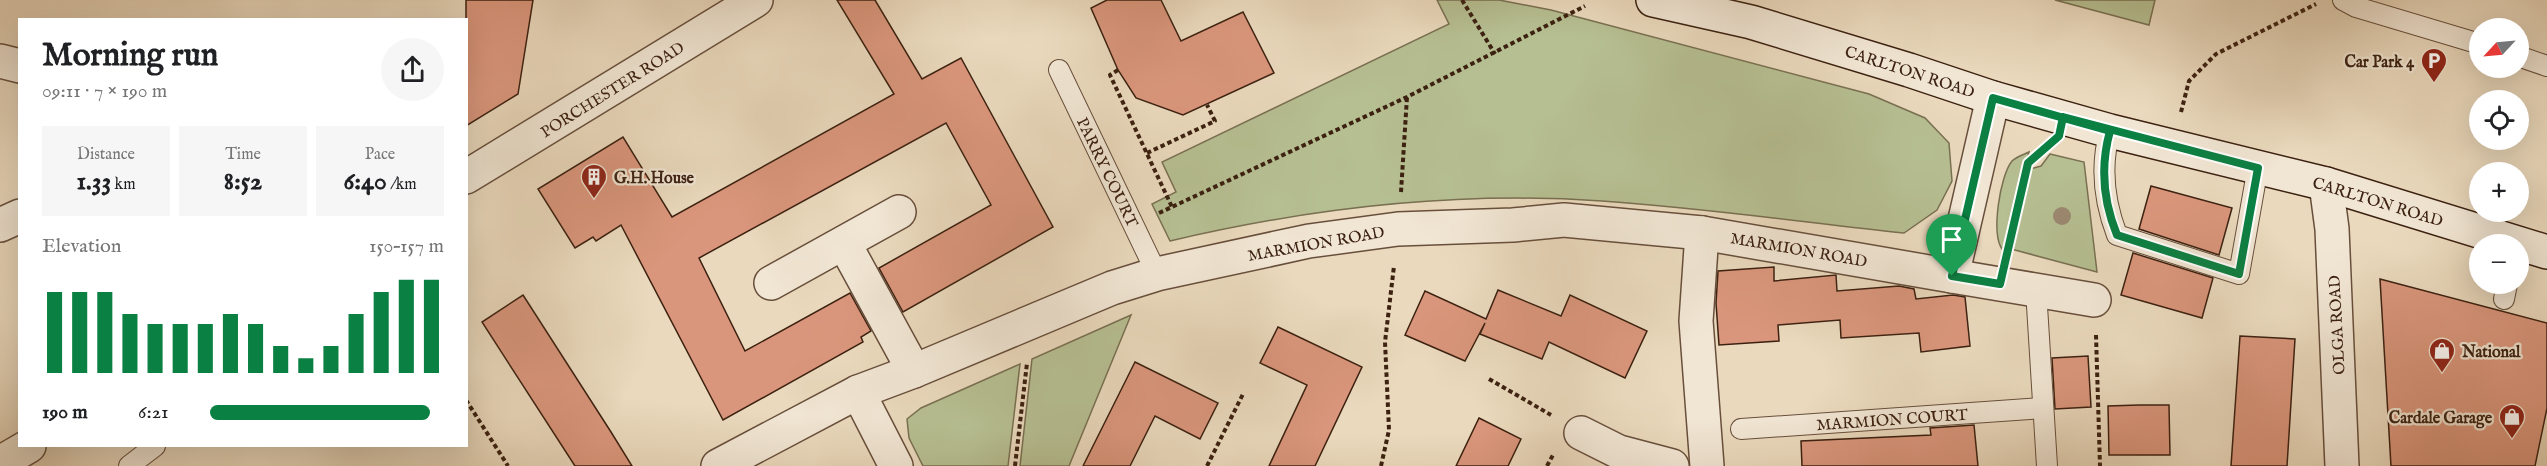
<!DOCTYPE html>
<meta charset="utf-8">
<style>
:root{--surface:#fff;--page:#f6f6f6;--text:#202124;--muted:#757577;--accent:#0b8043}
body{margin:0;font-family:"IM FELL English",serif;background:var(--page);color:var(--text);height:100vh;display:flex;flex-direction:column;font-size:22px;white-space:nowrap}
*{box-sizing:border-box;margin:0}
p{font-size:20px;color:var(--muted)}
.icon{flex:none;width:33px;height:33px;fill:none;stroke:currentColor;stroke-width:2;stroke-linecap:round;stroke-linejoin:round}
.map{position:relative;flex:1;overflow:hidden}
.drawer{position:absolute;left:18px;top:18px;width:450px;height:429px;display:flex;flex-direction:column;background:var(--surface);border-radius:0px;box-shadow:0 6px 24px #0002}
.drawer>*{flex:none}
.needle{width:39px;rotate:244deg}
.buttons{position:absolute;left:2469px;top:18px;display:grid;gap:12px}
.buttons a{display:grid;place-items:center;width:60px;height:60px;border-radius:50%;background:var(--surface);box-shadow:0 6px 24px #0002;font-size:30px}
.pin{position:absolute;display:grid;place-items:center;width:51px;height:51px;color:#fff;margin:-62px -26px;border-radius:50% 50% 50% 0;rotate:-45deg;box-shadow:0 0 6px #0007}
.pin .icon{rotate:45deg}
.round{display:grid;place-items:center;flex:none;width:63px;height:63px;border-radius:32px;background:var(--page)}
.overview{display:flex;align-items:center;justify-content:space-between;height:102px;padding:0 24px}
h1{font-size:33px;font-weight:700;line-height:45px}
.figures{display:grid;grid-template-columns:repeat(3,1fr);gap:9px;height:102px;padding:6px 24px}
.figures div{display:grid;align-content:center;border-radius:0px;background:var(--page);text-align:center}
.figures b{font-size:26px;font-weight:700}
.figures small{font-size:16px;font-weight:400}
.figures p{font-size:16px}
.chart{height:168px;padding:12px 24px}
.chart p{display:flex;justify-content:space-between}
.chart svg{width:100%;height:108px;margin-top:6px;stroke:var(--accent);stroke-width:6}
ul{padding:0 24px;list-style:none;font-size:20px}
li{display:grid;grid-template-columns:96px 72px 1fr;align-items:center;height:45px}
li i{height:15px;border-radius:8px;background:var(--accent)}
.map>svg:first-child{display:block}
.green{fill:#b6bf92;stroke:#797052;stroke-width:1.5}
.building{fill:#da967c;stroke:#3c2111;stroke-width:1.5}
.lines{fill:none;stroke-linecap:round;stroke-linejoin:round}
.service-casing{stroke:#684f3c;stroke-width:22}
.minor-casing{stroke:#684f3c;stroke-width:36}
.tertiary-casing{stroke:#684f3c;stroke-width:36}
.secondary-casing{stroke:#3c2111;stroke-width:36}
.path{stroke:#3c2111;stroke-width:4;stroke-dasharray:4.5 3;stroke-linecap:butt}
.service{stroke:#f1e6d4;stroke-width:20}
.minor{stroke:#f1e6d4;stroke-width:33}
.tertiary{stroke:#f1e6d4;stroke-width:33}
.secondary{stroke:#f1e6d4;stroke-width:33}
.tree{fill:#9b8970}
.route-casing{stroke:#fff;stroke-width:12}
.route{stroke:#0b8043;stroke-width:8}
.labels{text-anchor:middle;stroke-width:4.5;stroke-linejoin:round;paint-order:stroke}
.poi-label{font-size:16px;font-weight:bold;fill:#3c2111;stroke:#f1e6d4;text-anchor:end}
.street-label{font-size:16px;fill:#3c2111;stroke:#f1e6d4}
</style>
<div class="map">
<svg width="2547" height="466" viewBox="0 0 2547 466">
<rect width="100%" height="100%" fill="#ead9bd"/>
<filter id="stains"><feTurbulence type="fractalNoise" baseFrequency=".00333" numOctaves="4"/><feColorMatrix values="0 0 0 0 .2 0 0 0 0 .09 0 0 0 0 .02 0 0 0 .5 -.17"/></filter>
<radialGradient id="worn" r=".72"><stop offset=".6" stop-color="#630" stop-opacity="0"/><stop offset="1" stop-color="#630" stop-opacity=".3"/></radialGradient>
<!-- green -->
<g class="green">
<path d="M1437 0H1499L1551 10 1869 94 1925 118 1949 143 1952 181 1937 210 1904 233C1803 222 1703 208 1602 201 1458 191 1310 208 1170 241L1152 204 1176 192 1162 162 1449 24Z"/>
<polygon points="2055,0 2155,0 2149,25"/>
<path d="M2029 152 2004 247 2002 249C1991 233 2000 176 2012 161 2016 157 2023 155 2029 152Z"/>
<polygon points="2050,154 2084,162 2097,272 2011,249 2030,169 2041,166"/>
<polygon points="1131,315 1069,466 1020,466 1032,359"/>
<polygon points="1020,364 1008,466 923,466 909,438 907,419 921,408"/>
</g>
<!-- building -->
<g class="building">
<polygon points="466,0 533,0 518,94 466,126"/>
<polygon points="837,0 875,0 922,79 961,58 1053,227 903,312 879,268 991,205 946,123 699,258 745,351 850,293 871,331 861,337 863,342 723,420 621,225 596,241 593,237 575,248 538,189 623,137 672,217 894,94"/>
<polygon points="1107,0 1161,0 1181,41 1243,12 1274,73 1183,115 1136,98 1118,70 1091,8"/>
<polygon points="2151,186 2232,208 2219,255 2139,229"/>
<polygon points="2133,253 2213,278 2202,318 2121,295"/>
<polygon points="1774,267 1774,281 1836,275 1837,291 1899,286 1914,289 1916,299 1953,295 1965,297 1970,346 1921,352 1919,333 1841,338 1840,320 1778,325 1779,341 1719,345 1716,303 1718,271"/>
<polygon points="2380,279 2547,323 2547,408 2535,466 2391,466"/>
<polygon points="1498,290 1561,316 1570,295 1647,331 1625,378 1549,342 1542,359 1480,334 1485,323 1465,361 1405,335 1425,291 1486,319"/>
<polygon points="523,295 611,432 632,466 575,466 482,322"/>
<polygon points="1278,327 1362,367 1315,466 1269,466 1307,385 1260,363"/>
<polygon points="2240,336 2295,339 2287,466 2231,466"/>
<polygon points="2088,356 2091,407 2055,409 2052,358"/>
<polygon points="1135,362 1218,403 1200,439 1155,416 1130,466 1083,466"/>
<polygon points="2139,405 2169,405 2170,455 2109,455 2108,406"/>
<polygon points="1479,418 1521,439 1508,466 1456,466"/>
<polygon points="1974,425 1978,466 1802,466 1801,441 1931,435 1930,428"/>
</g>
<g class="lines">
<defs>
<g id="service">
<polyline points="2343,0 2356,7 2480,44"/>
<polyline points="2518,56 2547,66"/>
<polyline points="1059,70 1157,274"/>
<path d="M2110 131C2100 166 2104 201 2117 235L2239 274 2258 167"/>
<polyline points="2036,290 2047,466"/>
<polyline points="2504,299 2507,284"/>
<polyline points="1741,429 2043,408"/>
<polyline points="129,466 155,446"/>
</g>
<g id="minor">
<polyline points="0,61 20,66"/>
<polyline points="2326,184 2332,229 2342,466"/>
<polyline points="0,225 20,216"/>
<polyline points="1702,233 1696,321 1707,466"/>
<polyline points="844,243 914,371"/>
<polyline points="1952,276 2094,300"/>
<polyline points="771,283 899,212"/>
<polyline points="858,392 896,466"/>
<polyline points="1581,433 1619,452 1672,466"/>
<polyline points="718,466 858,392 914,371 1112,288 1157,274 1309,241 1398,229 1513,225 1564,220 1702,233 1952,276 1993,98"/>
</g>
<g id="tertiary">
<polyline points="466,177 756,0"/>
<polyline points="0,463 29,446"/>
</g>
<polyline id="secondary" points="1653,0 1751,22 1909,70 1993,98 2110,131 2326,184 2547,252"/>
</defs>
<!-- service casing -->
<use href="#service" class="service-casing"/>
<!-- minor casing -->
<use href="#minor" class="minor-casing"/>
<!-- tertiary casing -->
<use href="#tertiary" class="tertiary-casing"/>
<!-- secondary casing -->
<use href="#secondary" class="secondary-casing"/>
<!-- path -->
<g class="path">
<polyline points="1462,0 1495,54"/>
<polyline points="1118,70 1110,75 1172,207"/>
<polyline points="2181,112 2189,81 2216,54 2316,4"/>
<polyline points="1147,153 1215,121 1207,105"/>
<polyline points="1401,192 1407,97"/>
<polyline points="1159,213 1407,97 1585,6"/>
<polyline points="2007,251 2029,163 2045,149"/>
<polyline points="2096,335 2100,466"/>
<polyline points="1489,379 1551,415"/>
<polyline points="466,400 508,466"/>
<polyline points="1015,466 1027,363"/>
<polyline points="1207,466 1243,394"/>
<polyline points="1381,466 1389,430 1385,342 1394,266"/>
<polyline points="1547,466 1554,453"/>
</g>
<!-- service -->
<use href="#service" class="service"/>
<!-- minor -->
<use href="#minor" class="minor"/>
<!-- tertiary -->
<use href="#tertiary" class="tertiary"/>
<!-- secondary -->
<use href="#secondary" class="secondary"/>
</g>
<!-- trees -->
<circle class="tree" cx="2062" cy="216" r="9"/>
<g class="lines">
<defs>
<path id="route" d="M1952 276 2000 284 2028 163 2059 136 2063 117 2258 168 2239 274 2117 235C2103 201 2100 167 2110 131L1993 98 1952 276"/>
</defs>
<!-- route casing -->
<use href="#route" class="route-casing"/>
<!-- route -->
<use href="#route" class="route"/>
</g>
<!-- icons -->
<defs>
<symbol id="parking-pin" viewBox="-11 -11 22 30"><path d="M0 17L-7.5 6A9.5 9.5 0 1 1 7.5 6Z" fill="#8f2418" stroke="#f1e6d4"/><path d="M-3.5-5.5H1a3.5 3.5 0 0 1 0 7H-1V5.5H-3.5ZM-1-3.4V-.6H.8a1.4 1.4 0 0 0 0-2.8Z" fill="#fff"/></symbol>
<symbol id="building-pin" viewBox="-11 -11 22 30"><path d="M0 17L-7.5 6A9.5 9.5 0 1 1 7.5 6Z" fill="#8f2418" stroke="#f1e6d4"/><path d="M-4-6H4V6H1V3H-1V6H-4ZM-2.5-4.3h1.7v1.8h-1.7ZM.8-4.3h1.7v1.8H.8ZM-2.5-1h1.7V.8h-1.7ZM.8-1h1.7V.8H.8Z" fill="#fff"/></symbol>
<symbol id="shop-pin" viewBox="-11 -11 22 30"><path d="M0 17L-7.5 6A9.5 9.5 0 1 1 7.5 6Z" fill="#8f2418" stroke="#f1e6d4"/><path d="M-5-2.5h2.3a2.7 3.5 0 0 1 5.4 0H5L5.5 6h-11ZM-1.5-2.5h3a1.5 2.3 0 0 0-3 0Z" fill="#fff"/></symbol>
</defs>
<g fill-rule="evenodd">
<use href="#parking-pin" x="2419" y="46" width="30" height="40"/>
<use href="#building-pin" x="579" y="162" width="30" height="40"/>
<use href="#shop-pin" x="2427" y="336" width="30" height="40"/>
<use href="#shop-pin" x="2497" y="402" width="30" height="40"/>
</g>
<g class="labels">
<!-- poi labels -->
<g class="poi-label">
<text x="2414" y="67">Car Park 4</text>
<text x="614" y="183" text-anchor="start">G.H. House</text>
<text x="2462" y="357" text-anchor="start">National</text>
<text x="2492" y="423">Cardale Garage</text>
</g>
<!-- street labels -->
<g class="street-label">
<text transform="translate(1910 71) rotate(18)" y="6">CARLTON ROAD</text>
<text transform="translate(612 89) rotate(-32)" y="6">PORCHESTER ROAD</text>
<text transform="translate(1108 172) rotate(64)" y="6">PARRY COURT</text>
<text transform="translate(2378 201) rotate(17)" y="6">CARLTON ROAD</text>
<text transform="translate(1316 243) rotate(-10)" y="6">MARMION ROAD</text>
<text transform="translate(1799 249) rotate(10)" y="6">MARMION ROAD</text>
<text transform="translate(2336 325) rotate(-93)" y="6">OLGA ROAD</text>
<text transform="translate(1892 419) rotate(-4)" y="6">MARMION COURT</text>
</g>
</g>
<rect width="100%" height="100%" filter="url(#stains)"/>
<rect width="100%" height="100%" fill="url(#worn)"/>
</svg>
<div class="buttons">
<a><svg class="needle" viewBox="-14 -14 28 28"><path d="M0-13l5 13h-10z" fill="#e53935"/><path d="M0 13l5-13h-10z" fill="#757577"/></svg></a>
<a><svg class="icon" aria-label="locate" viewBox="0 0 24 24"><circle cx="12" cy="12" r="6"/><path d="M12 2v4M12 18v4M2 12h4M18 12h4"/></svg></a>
<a>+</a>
<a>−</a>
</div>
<div class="pin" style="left:1952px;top:276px;background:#1e9e55"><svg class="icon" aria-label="arrive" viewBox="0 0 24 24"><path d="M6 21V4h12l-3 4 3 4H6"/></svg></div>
<section class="drawer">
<div class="overview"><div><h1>Morning run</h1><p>09:11 · 7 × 190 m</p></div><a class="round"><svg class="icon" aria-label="share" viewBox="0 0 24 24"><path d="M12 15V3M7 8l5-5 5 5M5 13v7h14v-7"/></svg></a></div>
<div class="figures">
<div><p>Distance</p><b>1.33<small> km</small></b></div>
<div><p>Time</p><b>8:52</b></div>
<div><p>Pace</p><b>6:40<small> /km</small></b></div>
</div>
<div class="chart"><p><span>Elevation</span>150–157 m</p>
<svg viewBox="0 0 160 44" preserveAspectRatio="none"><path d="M5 44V11M15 44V11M25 44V11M35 44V20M45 44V24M55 44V24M65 44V24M75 44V20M85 44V24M95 44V33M105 44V38M115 44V33M125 44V20M135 44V11M145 44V6M155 44V6"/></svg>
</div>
<ul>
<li><b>190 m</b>6:21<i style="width:94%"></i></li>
</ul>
</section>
</div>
